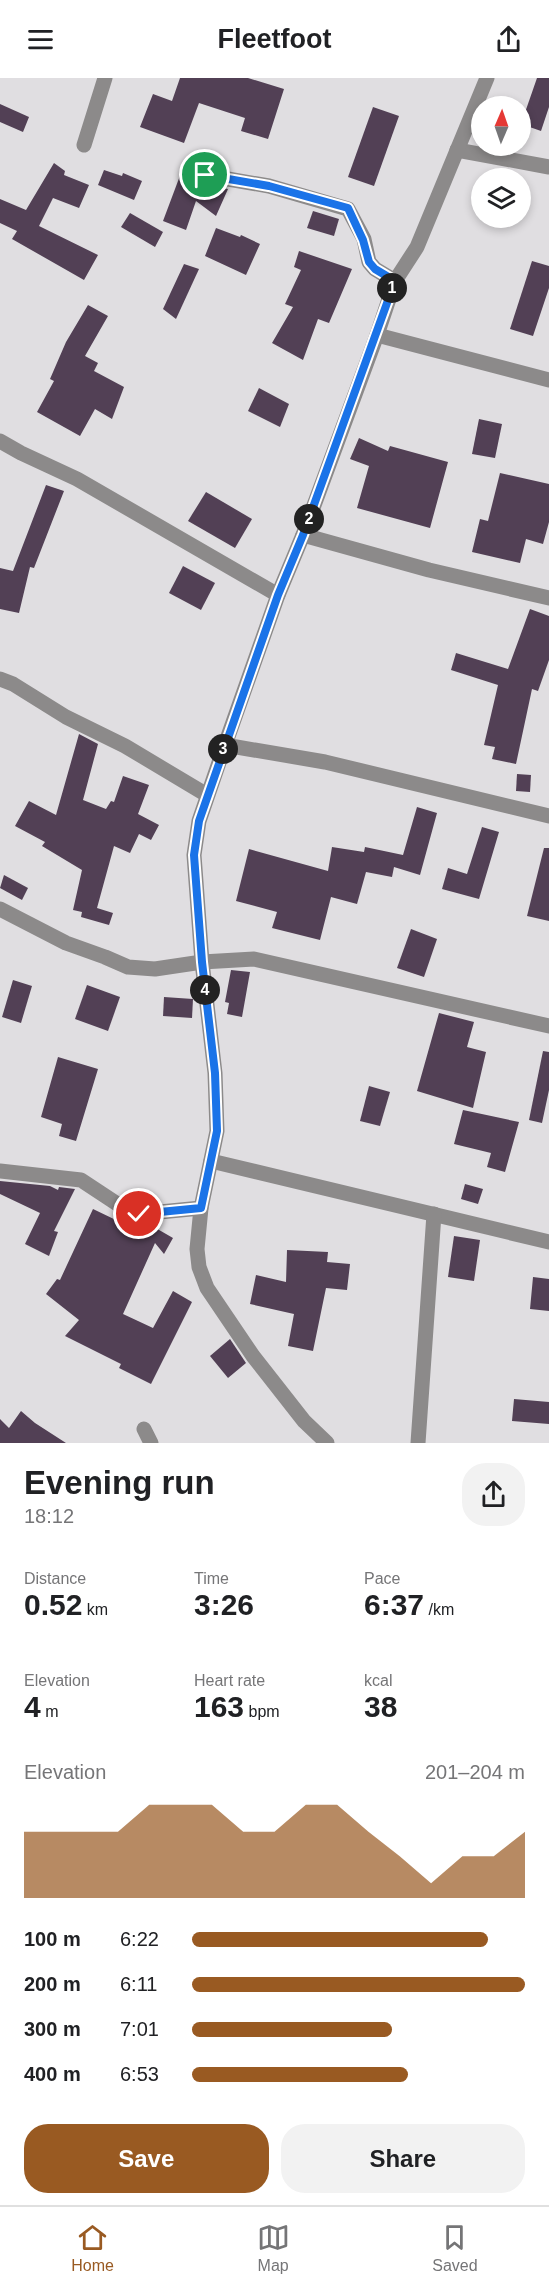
<!DOCTYPE html>
<meta charset="utf-8">
<style>
:root{--surface:#fff;--page:#f2f2f2;--text:#202124;--muted:#757577;--line:#e0e0e0;--accent:#995a22}
body{margin:0;font-family:Arial,sans-serif;background:var(--page);color:var(--text);height:100vh;display:flex;flex-direction:column;font-size:22px;white-space:nowrap}
*{box-sizing:border-box;margin:0}
p{font-size:20px;color:var(--muted)}
.icon{flex:none;width:33px;height:33px;fill:none;stroke:currentColor;stroke-width:2;stroke-linecap:round;stroke-linejoin:round}
.map{position:relative;height:1365px;overflow:hidden}
.panel{display:flex;flex-direction:column;background:var(--surface);flex:1}
.panel>*{flex:none}
.needle{width:39px;rotate:2deg}
.controls{position:absolute;left:471px;top:18px;display:grid;gap:12px}
.controls a{display:grid;place-items:center;width:60px;height:60px;border-radius:50%;background:var(--surface);box-shadow:0 3px 9px #0003;font-size:30px}
.pin{position:absolute;display:grid;place-items:center;width:51px;height:51px;color:#fff;margin:-26px;border:3px solid #fff;border-radius:50%;box-shadow:0 2px 6px #0007}
.km{position:absolute;width:30px;height:30px;margin:-15px;border-radius:50%;background:#222;color:#fff;font-size:16px;line-height:30px;text-align:center}
.round{display:grid;place-items:center;flex:none;width:63px;height:63px;border-radius:24px;background:var(--page)}
.overview{display:flex;align-items:center;justify-content:space-between;height:102px;padding:0 24px}
h1{font-size:33px;font-weight:700;line-height:45px}
.figures{display:grid;grid-template-columns:repeat(3,1fr);gap:9px;height:102px;padding:6px 24px}
.figures div{display:grid;align-content:center}
.figures b{font-size:30px;font-weight:700}
.figures small{font-size:16px;font-weight:400}
.figures p{font-size:16px}
.chart{height:168px;padding:12px 24px}
.chart p{display:flex;justify-content:space-between}
.chart svg{width:100%;height:108px;margin-top:6px;fill:var(--accent);opacity:.7}
.button{display:flex;gap:12px;margin-top:auto;padding:12px 24px}
.button a{flex:1;height:69px;border-radius:24px;background:var(--accent);color:#fff;font-size:24px;font-weight:700;line-height:69px;text-align:center}
.button a+a{background:var(--page);color:var(--text)}
ul{padding:0 24px;list-style:none;font-size:20px}
li{display:grid;grid-template-columns:96px 72px 1fr;align-items:center;height:45px}
li i{height:15px;border-radius:8px;background:var(--accent)}
header{display:flex;justify-content:space-between;align-items:center;height:78px;padding:0 24px;background:var(--surface);font-size:27px;font-weight:700}
.tabs{display:flex;justify-content:space-around;align-items:center;height:84px;border-top:2px solid var(--line);background:var(--surface);font-size:16px;color:var(--muted)}
.tabs a{display:grid;justify-items:center;gap:3px}
.tabs .on{color:var(--accent)}
.map>svg:first-child{display:block}
.building{fill:#524055}
.lines{fill:none;stroke-linecap:round;stroke-linejoin:round}
.street{stroke:#8c8a8a;stroke-width:15}
.route-casing{stroke:#fff;stroke-width:12}
.route{stroke:#1a73e8;stroke-width:8}
</style>
<header><svg class="icon" aria-label="menu" viewBox="0 0 24 24"><path d="M4 6h16M4 12h16M4 18h16"/></svg>Fleetfoot<svg class="icon" aria-label="share" viewBox="0 0 24 24"><path d="M12 15V3M7 8l5-5 5 5M5 13v7h14v-7"/></svg></header>
<div class="map">
<svg width="549" height="1365" viewBox="0 0 549 1365">
<rect width="100%" height="100%" fill="#e0dee1"/>
<!-- building -->
<g class="building">
<polygon points="180,0 248,0 284,11 268,61 241,53 245,40 199,25 184,65 140,49 153,16 172,23"/>
<polygon points="537,0 549,0 549,29 541,53 521,46"/>
<polygon points="0,26 29,39 23,54 0,44"/>
<polygon points="373,29 399,38 374,108 348,99"/>
<polygon points="54,85 65,93 64,97 89,107 79,130 53,120 39,148 98,177 84,202 12,161 17,153 0,145 0,121 26,132"/>
<polygon points="104,92 122,98 123,95 142,103 134,122 98,107"/>
<polygon points="181,95 196,100 203,106 228,111 216,138 196,123 186,152 163,143"/>
<polygon points="313,133 339,141 334,158 307,150"/>
<polygon points="130,135 163,154 155,169 121,149"/>
<polygon points="216,150 240,159 241,157 260,166 246,197 205,178"/>
<polygon points="299,173 352,191 329,245 318,241 303,282 272,265 293,229 285,226 301,192 294,189"/>
<polygon points="532,183 549,188 549,210 533,258 510,251"/>
<polygon points="184,186 199,191 176,241 163,231"/>
<polygon points="88,227 108,238 85,278 98,285 94,293 124,309 112,341 95,331 80,358 37,334 54,303 50,301 66,264"/>
<polygon points="259,310 289,326 280,349 248,333"/>
<polygon points="479,341 502,346 495,380 472,376"/>
<polygon points="359,360 388,373 390,368 448,384 430,450 357,430 369,388 350,381"/>
<polygon points="500,395 549,406 549,444 543,466 526,461 520,485 472,474 480,441 488,443"/>
<polygon points="46,407 64,413 34,490 30,489 19,535 0,531 0,490 13,493"/>
<polygon points="206,414 252,441 235,470 188,443"/>
<polygon points="183,488 215,505 201,532 169,515"/>
<polygon points="530,531 549,538 549,582 538,613 532,611 516,686 492,681 495,669 484,667 498,607 451,592 456,575 508,591"/>
<polygon points="79,656 98,666 83,722 106,731 111,723 114,724 123,698 149,707 138,736 159,747 151,762 139,756 130,775 114,768 97,830 113,835 109,847 81,839 82,834 73,832 82,792 42,768 45,764 15,748 29,723 56,737"/>
<polygon points="517,696 531,697 530,714 516,713"/>
<polygon points="417,729 437,735 420,797 394,789 392,799 366,794 357,826 331,819 320,862 272,850 277,834 236,823 249,771 328,793 332,769 364,774 365,769 403,777"/>
<polygon points="482,749 499,754 479,821 442,811 448,790 467,796"/>
<polygon points="544,770 549,770 549,843 527,838"/>
<polygon points="4,797 28,810 22,822 0,810"/>
<polygon points="411,851 437,861 424,899 397,890"/>
<polygon points="231,892 250,894 242,939 227,936 229,925 225,924"/>
<polygon points="13,902 32,908 21,945 2,939"/>
<polygon points="87,907 120,919 108,953 75,941"/>
<polygon points="164,919 193,921 192,940 163,938"/>
<polygon points="439,935 474,944 467,969 486,974 473,1030 417,1013"/>
<polygon points="543,973 549,974 549,1012 542,1045 529,1042"/>
<polygon points="58,979 98,991 76,1063 59,1058 62,1046 41,1039"/>
<polygon points="369,1008 390,1014 380,1048 360,1043"/>
<polygon points="463,1032 519,1044 505,1094 487,1089 491,1075 454,1066"/>
<polygon points="0,1103 50,1108 58,1112 59,1109 75,1111 54,1153 58,1154 49,1178 25,1166 40,1135 0,1116"/>
<polygon points="465,1106 483,1111 478,1126 461,1121"/>
<polygon points="93,1131 143,1155 145,1151 142,1146 147,1145 173,1160 164,1176 155,1165 123,1236 153,1250 173,1213 192,1224 151,1306 119,1290 121,1286 65,1258 79,1242 46,1216 57,1201 60,1202"/>
<polygon points="454,1158 480,1162 474,1203 448,1199"/>
<polygon points="287,1172 328,1174 327,1184 350,1186 347,1212 326,1210 313,1273 288,1268 294,1236 250,1226 256,1197 286,1204"/>
<polygon points="533,1199 549,1201 549,1233 530,1231"/>
<polygon points="230,1261 246,1285 228,1300 210,1278"/>
<polygon points="514,1321 549,1324 549,1346 512,1343"/>
<polygon points="21,1333 35,1345 66,1365 0,1365 0,1341 9,1350"/>
</g>
<g class="lines">
<!-- street -->
<g class="street">
<polyline points="84,67 105,0"/>
<polyline points="457,72 549,89"/>
<polyline points="205,97 269,108 348,131 364,161 369,184 375,191 395,203"/>
<polyline points="377,257 549,302"/>
<polyline points="0,363 21,375 77,401 278,517"/>
<polyline points="303,457 429,492 549,520"/>
<polyline points="0,601 13,606 66,639 125,668 207,717"/>
<polyline points="225,667 325,684 549,738"/>
<polyline points="0,831 66,865 105,879 128,889 155,891 202,884 254,881 549,948"/>
<polyline points="211,1083 549,1164"/>
<polyline points="0,1093 81,1102 128,1133 139,1136 201,1130"/>
<polyline points="144,1351 151,1365"/>
<polyline points="327,1365 304,1343 253,1278 207,1210 199,1189 197,1171 201,1130 217,1053 215,995 202,884 194,777 199,743 225,667 278,517 303,457 377,257 395,203 417,169 487,0"/>
<polyline points="418,1365 434,1136"/>
</g>
</g>
<g class="lines">
<defs>
<polyline id="route" points="139,1136 201,1130 217,1053 215,995 202,884 194,777 199,743 278,517 303,457 395,203 375,191 369,184 363,162 348,130 269,108 205,97"/>
</defs>
<!-- route casing -->
<use href="#route" class="route-casing"/>
<!-- route -->
<use href="#route" class="route"/>
</g>
</svg>
<div class="controls">
<a><svg class="needle" viewBox="-14 -14 28 28"><path d="M0-13l5 13h-10z" fill="#e53935"/><path d="M0 13l5-13h-10z" fill="#757577"/></svg></a>
<a><svg class="icon" aria-label="layers" viewBox="0 0 24 24"><path d="M12 4l9 5-9 5-9-5zM3 14l9 5 9-5"/></svg></a>
</div>
<div class="pin" style="left:205px;top:97px;background:#1e9e55"><svg class="icon" aria-label="arrive" viewBox="0 0 24 24"><path d="M6 21V4h12l-3 4 3 4H6"/></svg></div>
<div class="pin" style="left:139px;top:1136px;background:#d93025"><svg class="icon" aria-label="check" viewBox="0 0 24 24"><path d="M5 12l5 5 9-10"/></svg></div>
<b class="km" style="left:392px;top:210px">1</b>
<b class="km" style="left:309px;top:441px">2</b>
<b class="km" style="left:223px;top:671px">3</b>
<b class="km" style="left:205px;top:912px">4</b>
</div>
<section class="panel">
<div class="overview"><div><h1>Evening run</h1><p>18:12</p></div><a class="round"><svg class="icon" aria-label="share" viewBox="0 0 24 24"><path d="M12 15V3M7 8l5-5 5 5M5 13v7h14v-7"/></svg></a></div>
<div class="figures">
<div><p>Distance</p><b>0.52<small> km</small></b></div>
<div><p>Time</p><b>3:26</b></div>
<div><p>Pace</p><b>6:37<small> /km</small></b></div>
</div>
<div class="figures">
<div><p>Elevation</p><b>4<small> m</small></b></div>
<div><p>Heart rate</p><b>163<small> bpm</small></b></div>
<div><p>kcal</p><b>38</b></div>
</div>
<div class="chart"><p><span>Elevation</span>201–204 m</p>
<svg viewBox="0 0 160 44" preserveAspectRatio="none"><path d="M0 44V17L10 17L20 17L30 17L40 6L50 6L60 6L70 17L80 17L90 6L100 6L110 17L120 27L130 38L140 27L150 27L160 17V44z"/></svg>
</div>
<ul>
<li><b>100 m</b>6:22<i style="width:89%"></i></li>
<li><b>200 m</b>6:11<i style="width:100%"></i></li>
<li><b>300 m</b>7:01<i style="width:60%"></i></li>
<li><b>400 m</b>6:53<i style="width:65%"></i></li>
</ul>
<div class="button"><a>Save</a><a>Share</a></div>
</section>
<nav class="tabs">
<a class="on"><svg class="icon" aria-label="home" viewBox="0 0 24 24"><path d="M3 11l9-7 9 7M6 9v11h12V9"/></svg>Home</a>
<a><svg class="icon" aria-label="map" viewBox="0 0 24 24"><path d="M3 6l6-2 6 2 6-2v14l-6 2-6-2-6 2zM9 4v14M15 6v14"/></svg>Map</a>
<a><svg class="icon" aria-label="saved" viewBox="0 0 24 24"><path d="M7 4h10v16l-5-4-5 4z"/></svg>Saved</a>
</nav>
